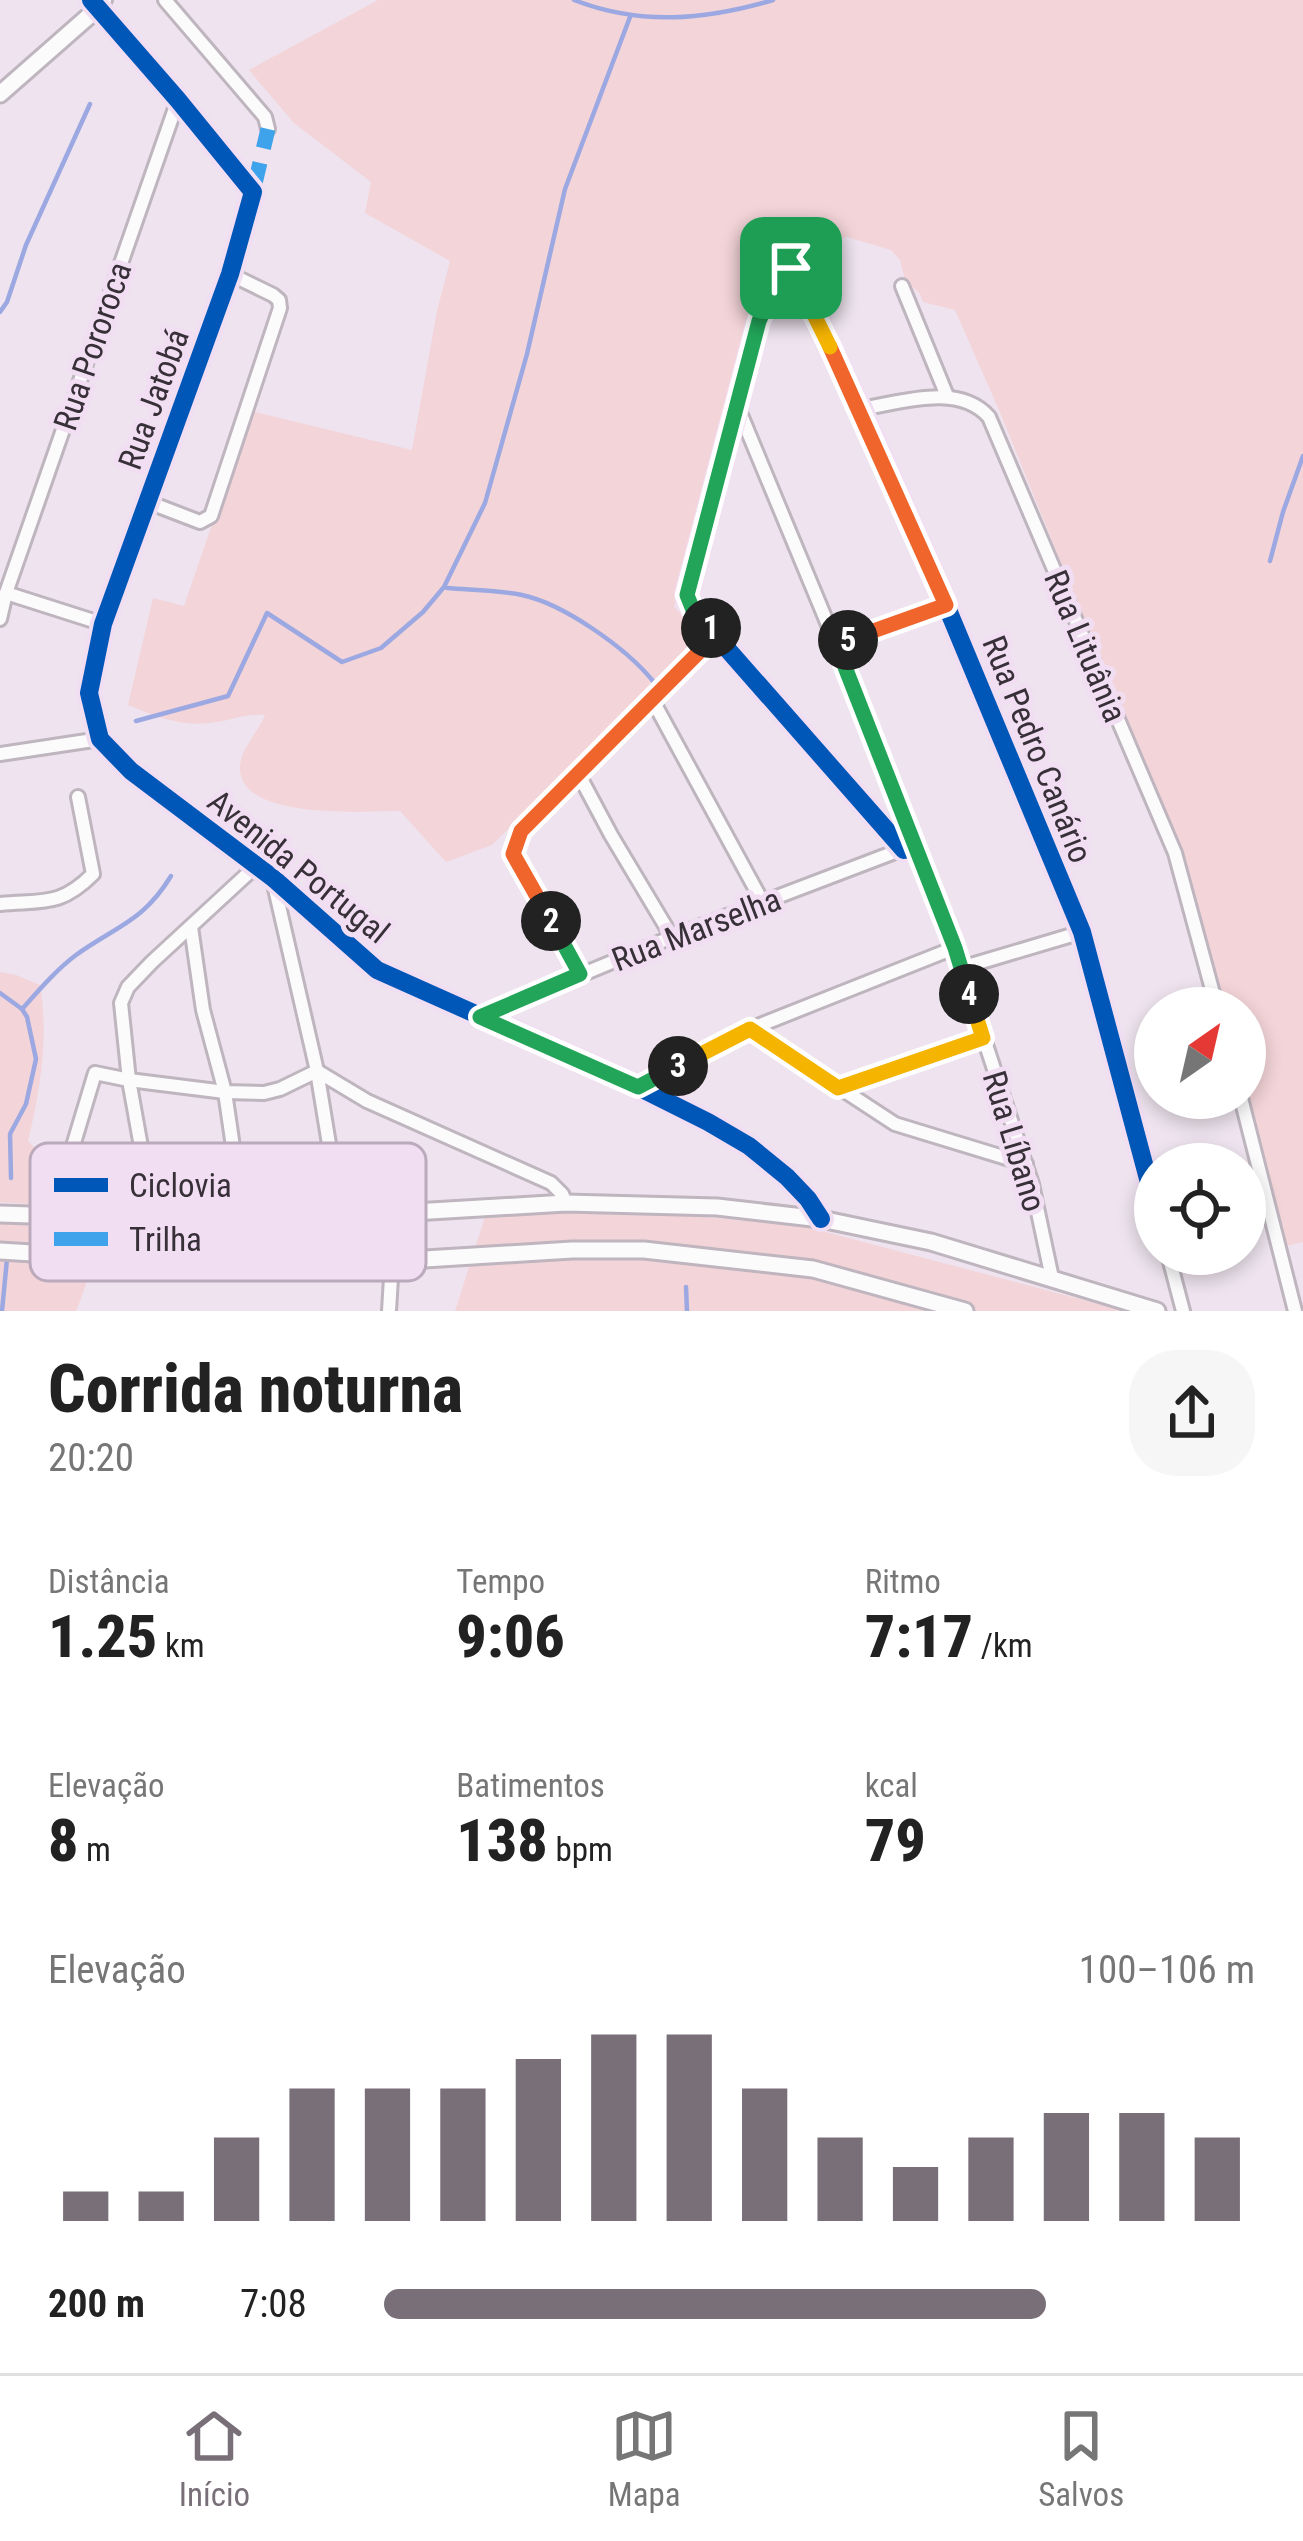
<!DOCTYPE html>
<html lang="pt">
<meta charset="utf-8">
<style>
:root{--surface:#fff;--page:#f6f6f6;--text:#222;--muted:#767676;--line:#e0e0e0;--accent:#786f78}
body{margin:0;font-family:"Roboto Condensed",sans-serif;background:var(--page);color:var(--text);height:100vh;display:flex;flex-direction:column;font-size:45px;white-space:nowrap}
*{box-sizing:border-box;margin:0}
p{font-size:39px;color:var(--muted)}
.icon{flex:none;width:66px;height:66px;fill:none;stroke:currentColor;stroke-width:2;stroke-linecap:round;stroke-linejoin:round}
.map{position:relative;height:1311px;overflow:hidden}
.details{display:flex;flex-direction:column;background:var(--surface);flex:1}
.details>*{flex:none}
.needle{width:78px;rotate:34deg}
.tools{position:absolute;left:1134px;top:987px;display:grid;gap:24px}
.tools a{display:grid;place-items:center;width:132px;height:132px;border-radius:50%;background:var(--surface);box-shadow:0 6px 18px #0003;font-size:60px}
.pin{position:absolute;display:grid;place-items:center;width:102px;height:102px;color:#fff;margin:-51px;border-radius:24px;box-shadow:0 6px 18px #0006}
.km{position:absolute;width:60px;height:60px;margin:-30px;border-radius:50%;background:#222;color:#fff;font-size:33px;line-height:60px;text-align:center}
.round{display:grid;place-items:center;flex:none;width:126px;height:126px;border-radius:48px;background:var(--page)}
.head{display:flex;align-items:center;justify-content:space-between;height:204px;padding:0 48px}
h1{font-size:66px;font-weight:800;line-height:90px}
.metrics{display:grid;grid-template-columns:repeat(3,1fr);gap:18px;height:204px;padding:12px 48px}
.metrics div{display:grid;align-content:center}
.metrics b{font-size:60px;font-weight:800}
.metrics small{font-size:33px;font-weight:400}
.metrics p{font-size:33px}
.chart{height:336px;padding:24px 48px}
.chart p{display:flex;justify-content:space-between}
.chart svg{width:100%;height:216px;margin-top:12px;stroke:var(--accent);stroke-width:6}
ul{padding:0 48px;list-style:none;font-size:39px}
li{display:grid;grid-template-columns:192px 144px 1fr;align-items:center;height:90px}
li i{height:30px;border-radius:15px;background:var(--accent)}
.tab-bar{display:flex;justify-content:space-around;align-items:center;height:168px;border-top:3px solid var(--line);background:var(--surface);font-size:33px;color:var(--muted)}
.tab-bar a{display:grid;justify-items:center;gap:6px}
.tab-bar .current{color:var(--accent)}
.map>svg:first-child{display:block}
.green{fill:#f3d4d8}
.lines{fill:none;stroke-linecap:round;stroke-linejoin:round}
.stream{stroke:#9ca8e1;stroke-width:4.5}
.minor-casing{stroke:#beb5be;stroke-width:18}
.tertiary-casing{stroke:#beb5be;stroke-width:21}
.minor{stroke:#fcfbfc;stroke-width:12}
.tertiary{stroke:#fcfbfc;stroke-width:15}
.quiet{stroke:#3fa3ec;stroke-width:15;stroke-dasharray:30 15;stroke-linecap:butt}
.cycleway-casing{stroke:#f2def3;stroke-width:26}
.cycleway{stroke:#0057b8;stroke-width:18}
.split-1-casing{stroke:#fff;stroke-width:24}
.split-2-casing{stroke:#fff;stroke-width:24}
.split-3-casing{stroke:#fff;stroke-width:24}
.split-4-casing{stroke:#fff;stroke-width:24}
.split-5-casing{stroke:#fff;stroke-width:24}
.split-6-casing{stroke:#fff;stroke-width:24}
.split-7-casing{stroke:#fff;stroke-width:24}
.split-1{stroke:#22a559;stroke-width:15}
.split-2{stroke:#f0652b;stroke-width:15}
.split-3{stroke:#22a559;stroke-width:15}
.split-4{stroke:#f5b400;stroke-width:15}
.split-5{stroke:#22a559;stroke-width:15}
.split-6{stroke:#f0652b;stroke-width:15}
.split-7{stroke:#f5b400;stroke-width:15}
.labels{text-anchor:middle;stroke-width:10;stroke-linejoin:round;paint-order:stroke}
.street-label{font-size:33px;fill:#383038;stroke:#f2def3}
.key{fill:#f2def3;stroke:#baaabb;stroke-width:3}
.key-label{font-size:33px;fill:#383038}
</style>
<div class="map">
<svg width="1303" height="1311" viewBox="0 0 1303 1311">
<rect width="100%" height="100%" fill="#eee3ee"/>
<!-- green -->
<g class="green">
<path d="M378 0H1303V1242L1282 1247 1245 1098V1008H1219L1177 849 999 410 955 310 923 302 920 294 905 280 900 260 891 250 847 237 795 253 764 279 742 383 674 607 703 635 492 845 446 862 400 811C364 811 237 821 240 766 241 748 259 731 265 715 242 714 236 719 216 722 183 728 158 717 128 705L153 598 184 606 251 411 412 450 437 311 450 261 365 213 371 182 294 123 249 70Z"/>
<path d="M0 972 16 975 40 985C49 1036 40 1092 28 1141L43 1156 62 1162 60 1206 0 1202Z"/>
<polygon points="649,1212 803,1226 1125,1311 455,1311 486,1214"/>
<path d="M0 1222 91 1227C95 1259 88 1282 76 1311H0Z"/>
</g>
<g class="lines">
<!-- stream -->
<g class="stream">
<path d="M574 0C641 26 705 20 773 0"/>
<polyline points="0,312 7,302 26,245 90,104"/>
<polyline points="1270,561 1283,512 1303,456"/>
<path d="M447 588C471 590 498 590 522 595 564 604 626 648 653 681"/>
<polyline points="136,721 228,696 267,613 342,662 381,648 423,612 444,587 485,503 527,354 565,189 630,17"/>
<polyline points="0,993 22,1009 27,1017 36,1059 26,1104 10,1134 11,1178"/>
<path d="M22 1009C39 990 56 970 76 955 116 926 143 922 171 876"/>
<polyline points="686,1287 687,1311"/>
<polyline points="2,1311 7,1259"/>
</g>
<defs>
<g id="minor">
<polyline points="91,0 98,8 105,0"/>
<polyline points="165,0 265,117 268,129"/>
<polyline points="902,286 947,396"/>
<polyline points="736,403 836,644 954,948 1032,1184 1052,1278"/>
<path d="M860 409C900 403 958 382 989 417L1175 853 1217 1008"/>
<polyline points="148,502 200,522 211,516 280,308 279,300 273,295 230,274"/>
<polyline points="6,593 103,624"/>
<polyline points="0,619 6,593 178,100"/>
<polyline points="836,644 946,605"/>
<polyline points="653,701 763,903"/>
<polyline points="0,754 100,739"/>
<polyline points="579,775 611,835 672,937"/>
<polyline points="904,850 693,610 687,595 759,321 776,284 791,268 860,409 946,605 1082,932 1155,1205"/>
<polyline points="273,880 317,1071 341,1217"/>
<path d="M0 904C43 900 60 907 93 874L78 797"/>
<polyline points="191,927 203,1010 225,1092 244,1222"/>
<polyline points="961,968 1082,932"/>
<polyline points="580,974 513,854 521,831 717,634"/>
<polyline points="480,1017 672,937 908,847"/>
<polyline points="750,1029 895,1124 1026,1164"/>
<polyline points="638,1087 750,1029 954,948"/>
<polyline points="839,1088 983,1038"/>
<polyline points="1241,1098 1295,1311"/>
<polyline points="70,1156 142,1154"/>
<polyline points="63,1216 70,1156 95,1073 129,1080 225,1092 264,1093 280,1089 317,1071 367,1101 551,1183 562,1194 566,1203"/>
<polyline points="366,1216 392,1261 389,1311"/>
<polyline points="154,1219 129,1080 121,1003 128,987 152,962 256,866"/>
<polyline points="1168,1254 1183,1311"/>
</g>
<g id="tertiary">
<polyline points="0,94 98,8 178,100 253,192 230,274 103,624 89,693 100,739 131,771 273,878 377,970 630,1083 708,1122 749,1146 787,1177 808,1199 821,1219"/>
<polyline points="0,1214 244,1222 566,1203 717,1207 821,1219 931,1242 1157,1311"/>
<polyline points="0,1251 177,1262 392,1261 572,1250 644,1250 813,1269 965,1311"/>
</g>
</defs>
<!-- minor casing -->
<use href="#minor" class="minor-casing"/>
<!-- tertiary casing -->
<use href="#tertiary" class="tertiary-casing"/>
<!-- minor -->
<use href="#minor" class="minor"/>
<!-- tertiary -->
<use href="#tertiary" class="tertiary"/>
<!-- quiet -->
<polyline class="quiet" points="253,192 268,129"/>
<defs>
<g id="cycleway">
<polyline points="91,0 178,100 253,192 230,274 103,624 89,693 100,739 131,771 273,878 377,970 630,1083 708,1122 749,1146 787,1177 808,1199 821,1219"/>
<polyline points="904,850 693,610 687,595 759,321 776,284 791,268 860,409 946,605 1082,932 1155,1205"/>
</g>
</defs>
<!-- cycleway casing -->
<use href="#cycleway" class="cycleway-casing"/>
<!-- cycleway -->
<use href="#cycleway" class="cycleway"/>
</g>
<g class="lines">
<defs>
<polyline id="split-1" points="711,628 693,610 687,595 759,321 776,284 791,268"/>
<polyline id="split-2" points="551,921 513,854 521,831 717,634 711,628"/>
<polyline id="split-3" points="551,921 580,974 480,1017 638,1087 678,1066"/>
<polyline id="split-4" points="678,1066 750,1029 838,1088 983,1038 969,994"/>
<polyline id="split-5" points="848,640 836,644 955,948 969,994"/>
<polyline id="split-6" points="830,347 946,605 848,640"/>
<polyline id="split-7" points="791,268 830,347"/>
</defs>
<!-- split-1 casing -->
<use href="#split-1" class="split-1-casing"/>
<!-- split-2 casing -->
<use href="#split-2" class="split-2-casing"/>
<!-- split-3 casing -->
<use href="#split-3" class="split-3-casing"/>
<!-- split-4 casing -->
<use href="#split-4" class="split-4-casing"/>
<!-- split-5 casing -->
<use href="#split-5" class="split-5-casing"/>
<!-- split-6 casing -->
<use href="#split-6" class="split-6-casing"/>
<!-- split-7 casing -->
<use href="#split-7" class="split-7-casing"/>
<!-- split-1 -->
<use href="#split-1" class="split-1"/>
<!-- split-2 -->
<use href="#split-2" class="split-2"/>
<!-- split-3 -->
<use href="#split-3" class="split-3"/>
<!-- split-4 -->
<use href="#split-4" class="split-4"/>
<!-- split-5 -->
<use href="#split-5" class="split-5"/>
<!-- split-6 -->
<use href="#split-6" class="split-6"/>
<!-- split-7 -->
<use href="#split-7" class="split-7"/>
</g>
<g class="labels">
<!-- street labels -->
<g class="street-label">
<text transform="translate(92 346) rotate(-71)" y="12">Rua Pororoca</text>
<text transform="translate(153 399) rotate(-70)" y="12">Rua Jatobá</text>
<text transform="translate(1086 646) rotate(67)" y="12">Rua Lituânia</text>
<text transform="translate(1038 749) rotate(68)" y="12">Rua Pedro Canário</text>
<text transform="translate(299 866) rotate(39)" y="12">Avenida Portugal</text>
<text transform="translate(696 929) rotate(-21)" y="12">Rua Marselha</text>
<text transform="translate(1015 1141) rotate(73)" y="12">Rua Líbano</text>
</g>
</g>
<!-- legend -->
<rect x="30" y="1143" width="396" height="138" rx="18" class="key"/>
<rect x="54" y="1178" width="54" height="14" fill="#0057b8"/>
<rect x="54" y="1232" width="54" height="14" fill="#3fa3ec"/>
<g class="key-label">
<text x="129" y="1197">Ciclovia</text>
<text x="129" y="1251">Trilha</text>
</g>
</svg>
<div class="tools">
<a><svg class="needle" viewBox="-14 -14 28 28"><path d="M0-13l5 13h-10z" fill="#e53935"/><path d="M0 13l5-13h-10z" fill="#767676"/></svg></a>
<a><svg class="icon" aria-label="locate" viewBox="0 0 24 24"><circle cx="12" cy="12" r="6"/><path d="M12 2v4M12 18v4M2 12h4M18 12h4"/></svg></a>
</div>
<div class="pin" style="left:791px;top:268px;background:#1e9e55"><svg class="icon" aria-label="arrive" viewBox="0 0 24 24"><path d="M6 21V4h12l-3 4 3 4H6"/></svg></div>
<b class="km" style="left:711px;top:628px">1</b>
<b class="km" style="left:551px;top:921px">2</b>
<b class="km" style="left:678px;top:1066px">3</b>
<b class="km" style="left:969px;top:994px">4</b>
<b class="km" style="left:848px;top:640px">5</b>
</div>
<section class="details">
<div class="head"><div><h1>Corrida noturna</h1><p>20:20</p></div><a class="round"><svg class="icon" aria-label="share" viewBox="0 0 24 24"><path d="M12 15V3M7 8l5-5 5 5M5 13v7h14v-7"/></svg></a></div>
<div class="metrics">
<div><p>Distância</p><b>1.25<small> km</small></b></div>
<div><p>Tempo</p><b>9:06</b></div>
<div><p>Ritmo</p><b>7:17<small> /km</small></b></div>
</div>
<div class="metrics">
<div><p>Elevação</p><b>8<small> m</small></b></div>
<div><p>Batimentos</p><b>138<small> bpm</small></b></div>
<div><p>kcal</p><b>79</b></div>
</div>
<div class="chart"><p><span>Elevação</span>100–106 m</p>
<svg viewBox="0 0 160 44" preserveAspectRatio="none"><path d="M5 44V38M15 44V38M25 44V27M35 44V17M45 44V17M55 44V17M65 44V11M75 44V6M85 44V6M95 44V17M105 44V27M115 44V33M125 44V27M135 44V22M145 44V22M155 44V27"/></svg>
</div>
<ul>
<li><b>200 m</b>7:08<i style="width:76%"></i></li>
</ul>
</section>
<nav class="tab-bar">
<a class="current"><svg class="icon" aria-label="home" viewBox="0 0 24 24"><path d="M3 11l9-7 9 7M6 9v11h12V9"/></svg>Início</a>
<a><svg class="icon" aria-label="map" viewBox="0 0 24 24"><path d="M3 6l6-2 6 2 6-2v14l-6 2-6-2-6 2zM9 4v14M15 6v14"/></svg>Mapa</a>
<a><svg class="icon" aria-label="saved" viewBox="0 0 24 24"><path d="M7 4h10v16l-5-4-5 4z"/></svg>Salvos</a>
</nav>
